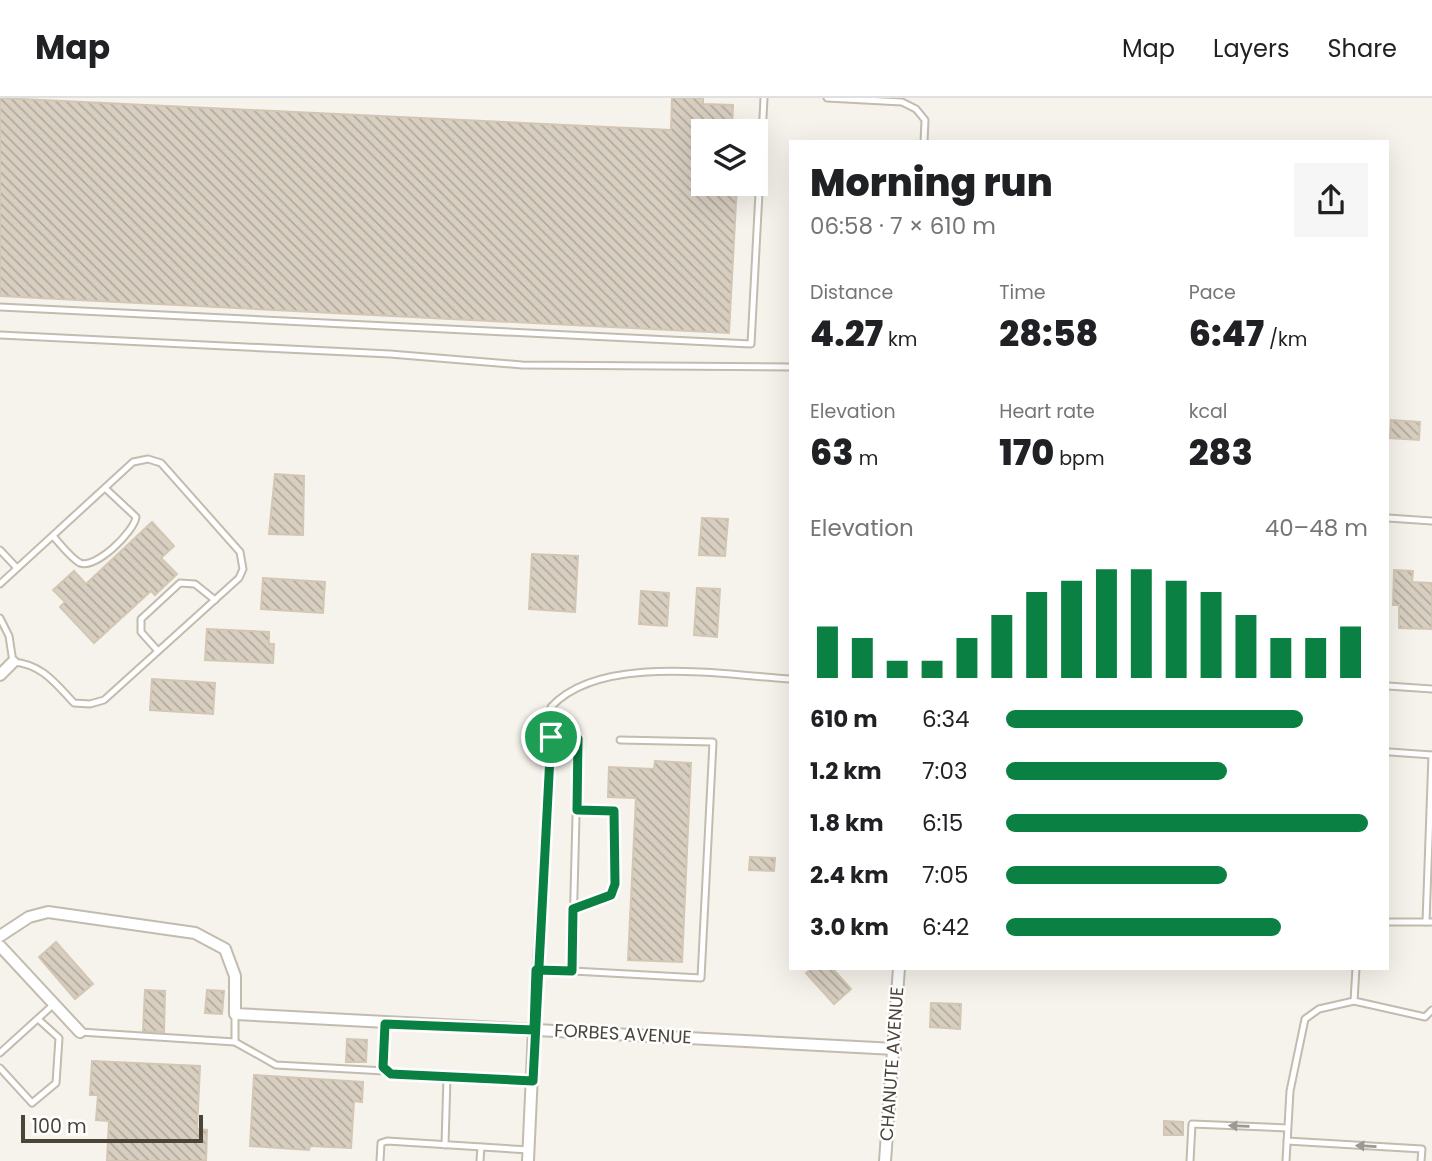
<!DOCTYPE html>
<meta charset="utf-8">
<style>
:root{--surface:#fff;--page:#f6f6f6;--text:#202124;--muted:#757577;--line:#e0e0e0;--accent:#0b8043}
body{margin:0;font-family:Poppins,sans-serif;background:var(--page);color:var(--text);height:100vh;display:flex;flex-direction:column;font-size:26px;white-space:nowrap}
*{box-sizing:border-box;margin:0}
p{font-size:23px;color:var(--muted)}
.icon{flex:none;width:38px;height:38px;fill:none;stroke:currentColor;stroke-width:2;stroke-linecap:round;stroke-linejoin:round}
.map{position:relative;flex:1;overflow:hidden}
.drawer{position:absolute;left:789px;top:42px;width:600px;height:830px;display:flex;flex-direction:column;background:var(--surface);border-radius:0px;box-shadow:0 7px 28px #0002}
.drawer>*{flex:none}
.controls{position:absolute;left:691px;top:21px;display:grid;gap:14px}
.controls a{display:grid;place-items:center;width:77px;height:77px;border-radius:0px;background:var(--surface);box-shadow:0 7px 28px #0002;font-size:35px}
.scale{position:absolute;left:21px;bottom:18px;width:182px;box-sizing:border-box;padding-left:7px;border:4px solid #4b4439;border-top:0;font-size:19px;line-height:24px;white-space:nowrap;color:#4b4439;-webkit-text-stroke:5px #fff;paint-order:stroke}
.pin{position:absolute;display:grid;place-items:center;width:60px;height:60px;color:#fff;margin:-30px;border:4px solid #fff;border-radius:50%;box-shadow:0 2px 7px #0007}
.round{display:grid;place-items:center;flex:none;width:74px;height:74px;border-radius:0px;background:var(--page)}
.headline{display:flex;align-items:center;justify-content:space-between;height:119px;padding:0 21px}
h1{font-size:38px;font-weight:800;line-height:52px}
.figures{display:grid;grid-template-columns:repeat(3,1fr);gap:10px;height:119px;padding:7px 21px}
.figures div{display:grid;align-content:center}
.figures b{font-size:35px;font-weight:800}
.figures small{font-size:19px;font-weight:400}
.figures p{font-size:19px}
.chart{height:196px;padding:14px 21px}
.chart p{display:flex;justify-content:space-between}
.chart svg{width:100%;height:126px;margin-top:7px;stroke:var(--accent);stroke-width:6}
ul{padding:0 21px;list-style:none;font-size:23px}
li{display:grid;grid-template-columns:112px 84px 1fr;align-items:center;height:52px}
li i{height:18px;border-radius:9px;background:var(--accent)}
header{display:flex;align-items:center;gap:42px;box-sizing:border-box;height:98px;padding:0 35px;background:var(--surface);border-bottom:2px solid var(--line)}
header strong{font-size:33px}
nav{display:flex;gap:38px;margin-inline-start:auto;font-size:24px}
.map>svg:first-child{display:block}
.building{fill:url(#building-back-hatch);stroke:#d3c7b4;stroke-width:2}
.lines{fill:none;stroke-linecap:round;stroke-linejoin:round}
.service-casing{stroke:#c2bbae;stroke-width:9}
.minor-casing{stroke:#c2bbae;stroke-width:14}
.service{stroke:#fff;stroke-width:5}
.minor{stroke:#fff;stroke-width:10}
.oneway{fill:#9c9892}
.route-casing{stroke:#fff;stroke-width:14}
.route{stroke:#0b8043;stroke-width:9}
.labels{text-anchor:middle;stroke-width:5;stroke-linejoin:round;paint-order:stroke}
.street-label{font-size:18px;fill:#4b4439;stroke:#fff}
</style>
<header>
<strong>Map</strong>
<nav><a>Map</a><a>Layers</a><a>Share</a></nav>
</header>
<div class="map">
<svg width="1432" height="1063" viewBox="0 0 1432 1063">
<defs>
<pattern id="building-back-hatch" width="6" height="6" patternUnits="userSpaceOnUse" patternTransform="scale(1.75)"><rect width="6" height="6" fill="#d8cfc1"/><path d="M-1 5l2 2M0 0l6 6M5-1l2 2" fill="none" stroke="#b1aa9e"/></pattern>
</defs>
<rect width="100%" height="100%" fill="#f6f3ec"/>
<!-- building -->
<g class="building">
<polygon points="0,0 671,32 672,0 703,0 703,6 733,7 732,33 704,33 704,86 737,86 729,235 0,198"/>
<polygon points="1391,322 1420,324 1419,342 1390,340"/>
<polygon points="275,376 304,378 303,437 269,436"/>
<polygon points="702,420 728,421 725,458 699,457"/>
<polygon points="152,424 174,448 161,460 177,476 155,497 151,493 94,545 60,509 65,504 53,492 74,473 86,486"/>
<polygon points="532,456 578,458 575,514 529,511"/>
<polygon points="1394,472 1413,473 1412,484 1432,485 1432,531 1399,530 1399,507 1393,507"/>
<polygon points="263,480 325,484 323,515 261,511"/>
<polygon points="697,490 720,491 717,539 694,537"/>
<polygon points="641,493 669,495 667,528 639,526"/>
<polygon points="207,531 269,534 269,546 274,546 273,565 205,562"/>
<polygon points="152,581 215,585 213,616 150,612"/>
<polygon points="655,663 691,665 682,864 628,862 636,700 608,699 609,669 654,671"/>
<polygon points="750,759 775,760 774,773 749,772"/>
<polygon points="56,844 93,886 75,901 39,859"/>
<polygon points="812,870 832,870 851,891 834,906 806,875"/>
<polygon points="145,892 165,893 164,934 143,933"/>
<polygon points="207,892 224,893 222,916 205,915"/>
<polygon points="931,905 961,906 960,931 930,929"/>
<polygon points="347,941 367,942 366,964 346,964"/>
<polygon points="92,963 200,968 197,1031 207,1032 206,1063 107,1063 109,1023 96,1022 98,997 90,997"/>
<polygon points="254,977 363,984 362,1004 354,1003 351,1050 310,1048 309,1052 250,1048"/>
<polygon points="1164,1023 1183,1024 1183,1037 1164,1037"/>
</g>
<g class="lines">
<defs>
<g id="service">
<polyline points="827,0 902,4 916,11 925,22 924,44"/>
<polyline points="0,209 751,246 764,0"/>
<polyline points="0,237 390,256 522,267 791,269"/>
<polyline points="1388,420 1432,423"/>
<path d="M53 438C60 446 71 460 80 465 96 471 134 434 136 419L105 390"/>
<polyline points="0,452 17,470"/>
<path d="M0 486 133 364 148 361 161 365 240 454 243 471 239 480 104 602 90 606 74 605C56 586 42 566 13 564L9 538 0 520"/>
<polyline points="158,553 141,534 141,521 180,485 195,486 215,502"/>
<polyline points="1388,588 1432,591"/>
<path d="M551 639V609C600 555 724 577 791 581"/>
<polyline points="1390,654 1432,657"/>
<path d="M573 812C591 806 608 804 615 786L613 713 577 712"/>
<polyline points="1388,824 1432,824"/>
<polyline points="1426,824 1432,657"/>
<polyline points="1356,870 1354,903 1425,919 1432,912"/>
<polyline points="536,871 551,639 578,641 572,873"/>
<polyline points="235,916 235,944"/>
<polyline points="385,926 383,969 391,976 532,983"/>
<polyline points="534,932 536,871 701,880 713,644 620,642"/>
<polyline points="80,934 235,944 276,967 385,973"/>
<polyline points="0,955 54,906"/>
<polyline points="0,970 32,1005 56,985 59,940 38,921"/>
<polyline points="1287,1043 1422,1051 1421,1063"/>
<polyline points="445,1047 447,979"/>
<polyline points="380,1063 381,1045 387,1043 529,1052"/>
<polyline points="480,1063 481,1049"/>
<polyline points="1190,1063 1192,1026 1287,1030"/>
<polyline points="1286,1063 1290,993 1305,921 1319,911 1354,903"/>
</g>
<g id="minor">
<polyline points="0,577 13,564"/>
<polyline points="0,838 29,819 48,814 195,835 225,851 235,878 235,916 895,951"/>
<polyline points="0,848 80,934"/>
<polyline points="528,1063 534,932"/>
<polyline points="885,1063 899,870"/>
</g>
</defs>
<!-- service casing -->
<use href="#service" class="service-casing"/>
<!-- minor casing -->
<use href="#minor" class="minor-casing"/>
<!-- service -->
<use href="#service" class="service"/>
<!-- minor -->
<use href="#minor" class="minor"/>
</g>
<!-- one-way arrows -->
<defs><path id="oneway-solid" d="M-6-.8H1V-3.2L6.5 0L1 3.2V.8H-6Z" transform="scale(1.75)"/></defs>
<g class="oneway">
<use href="#oneway-solid" transform="translate(1239 1028) rotate(-178)"/>
<use href="#oneway-solid" transform="translate(1366 1048) rotate(-177)"/>
</g>
<g class="lines">
<defs>
<polyline id="route" points="551,639 533,983 391,976 383,969 385,926 534,932 536,872 572,873 573,811 611,797 615,786 614,713 577,712 578,641 551,639"/>
</defs>
<!-- route casing -->
<use href="#route" class="route-casing"/>
<!-- route -->
<use href="#route" class="route"/>
</g>
<g class="labels">
<!-- street labels -->
<g class="street-label">
<text transform="translate(623 936) rotate(3)" y="6">FORBES AVENUE</text>
<text transform="translate(892 966) rotate(-86)" y="6">CHANUTE AVENUE</text>
</g>
</g>
</svg>
<div class="controls">
<a><svg class="icon" aria-label="layers" viewBox="0 0 24 24"><path d="M12 4l9 5-9 5-9-5zM3 14l9 5 9-5"/></svg></a>
</div>
<div class="scale">100 m</div>
<div class="pin" style="left:551px;top:639px;background:#1e9e55"><svg class="icon" aria-label="arrive" viewBox="0 0 24 24"><path d="M6 21V4h12l-3 4 3 4H6"/></svg></div>
<section class="drawer">
<div class="headline"><div><h1>Morning run</h1><p>06:58 · 7 × 610 m</p></div><a class="round"><svg class="icon" aria-label="share" viewBox="0 0 24 24"><path d="M12 15V3M7 8l5-5 5 5M5 13v7h14v-7"/></svg></a></div>
<div class="figures">
<div><p>Distance</p><b>4.27<small> km</small></b></div>
<div><p>Time</p><b>28:58</b></div>
<div><p>Pace</p><b>6:47<small> /km</small></b></div>
</div>
<div class="figures">
<div><p>Elevation</p><b>63<small> m</small></b></div>
<div><p>Heart rate</p><b>170<small> bpm</small></b></div>
<div><p>kcal</p><b>283</b></div>
</div>
<div class="chart"><p><span>Elevation</span>40–48 m</p>
<svg viewBox="0 0 160 44" preserveAspectRatio="none"><path d="M5 44V26M15 44V30M25 44V38M35 44V38M45 44V30M55 44V22M65 44V14M75 44V10M85 44V6M95 44V6M105 44V10M115 44V14M125 44V22M135 44V30M145 44V30M155 44V26"/></svg>
</div>
<ul>
<li><b>610 m</b>6:34<i style="width:82%"></i></li>
<li><b>1.2 km</b>7:03<i style="width:61%"></i></li>
<li><b>1.8 km</b>6:15<i style="width:100%"></i></li>
<li><b>2.4 km</b>7:05<i style="width:61%"></i></li>
<li><b>3.0 km</b>6:42<i style="width:76%"></i></li>
</ul>
</section>
</div>
